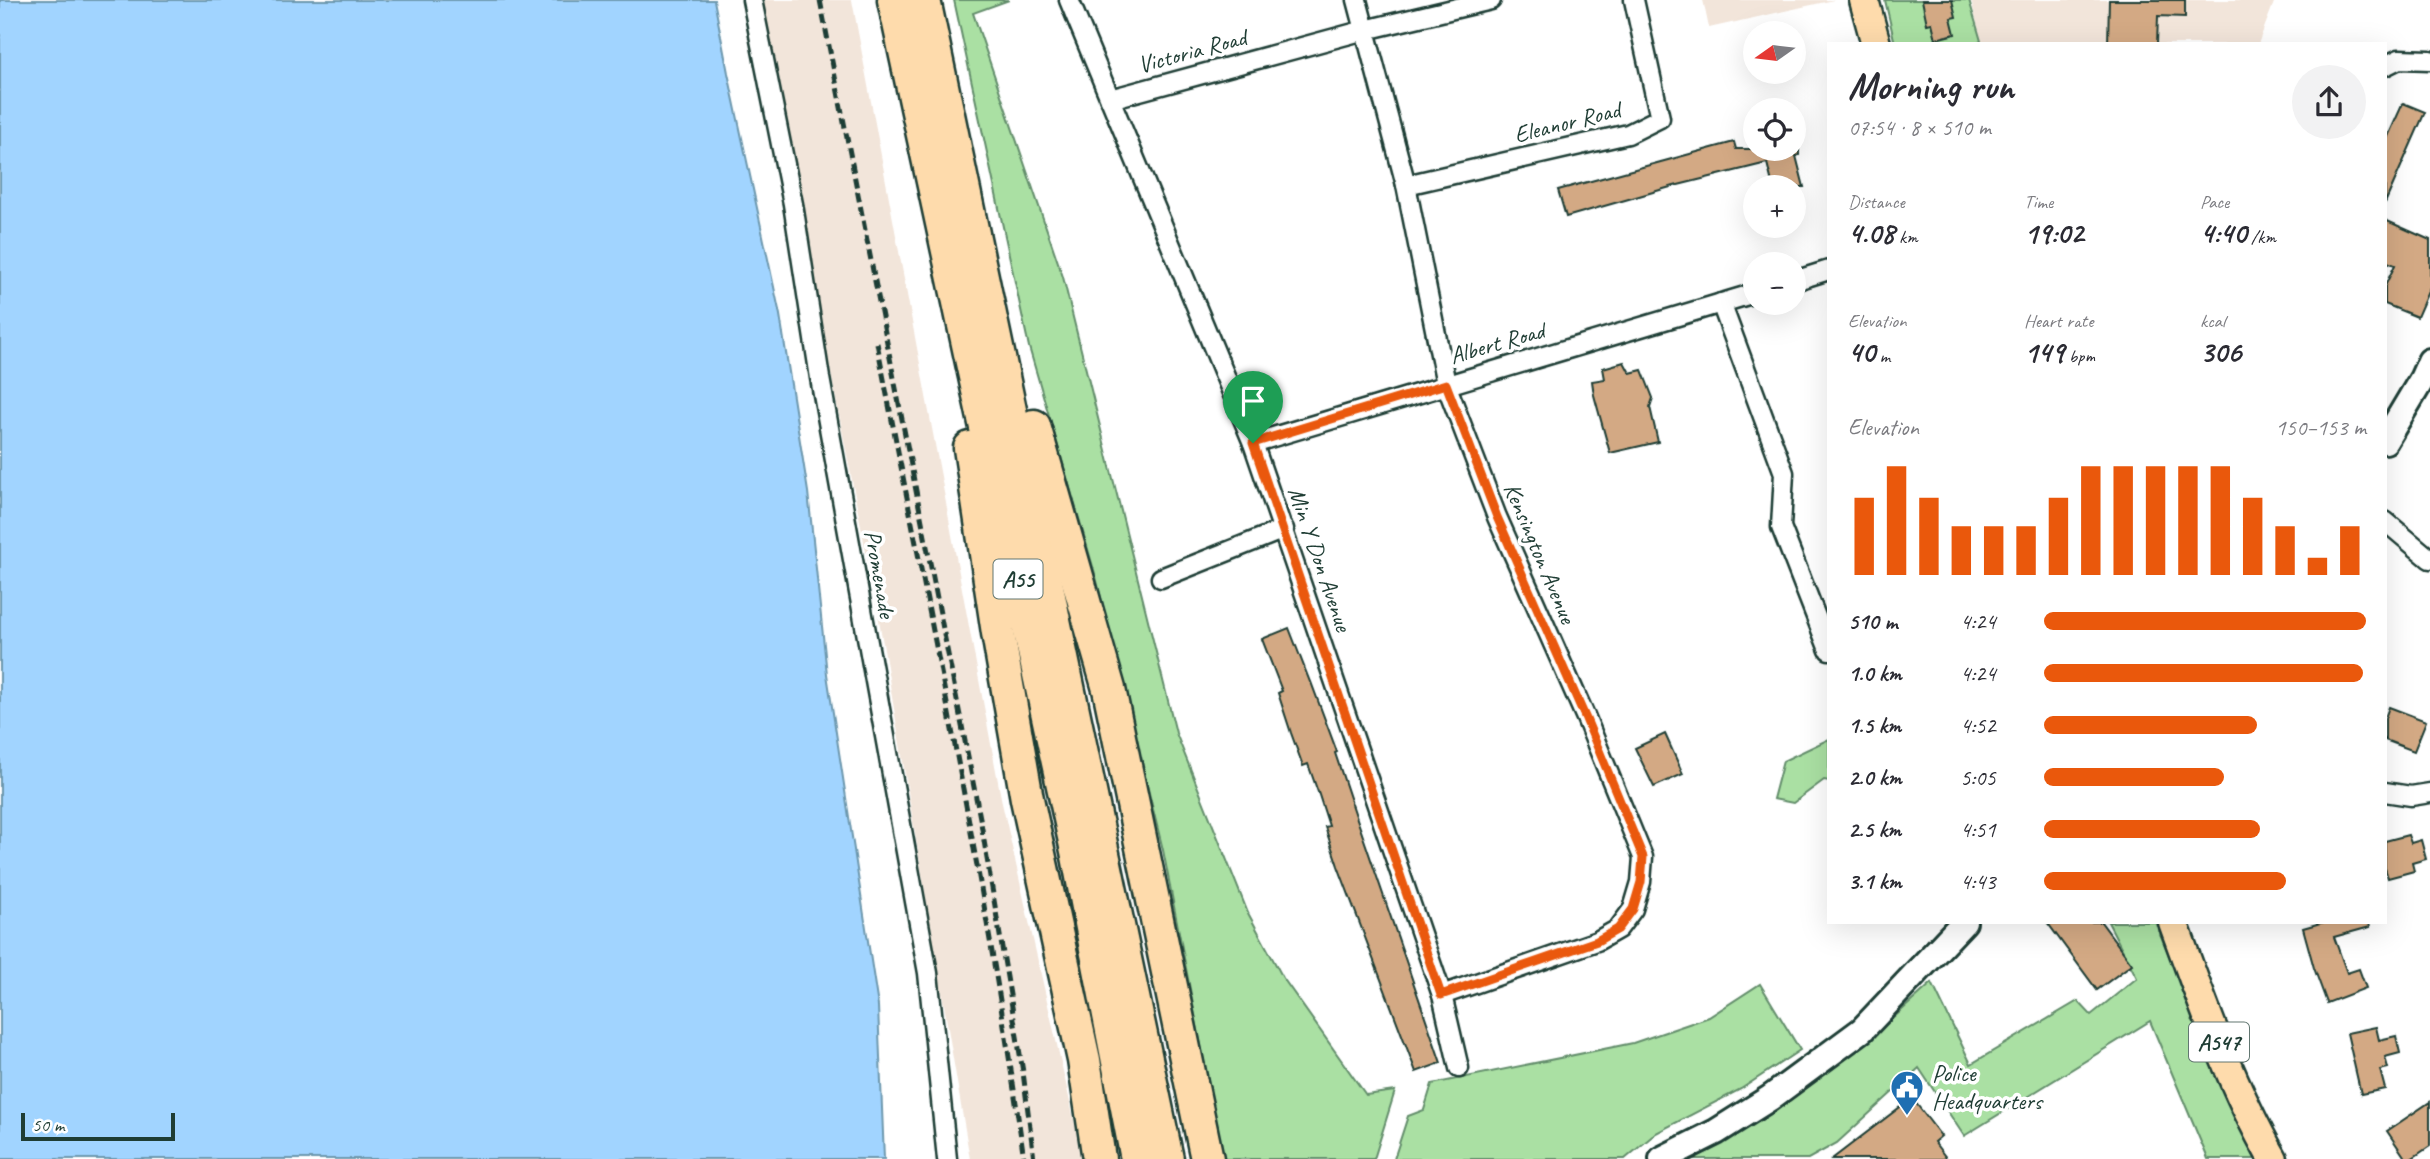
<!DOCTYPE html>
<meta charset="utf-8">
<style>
:root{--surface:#fff;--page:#f2f2f3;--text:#2b2b33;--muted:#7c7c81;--accent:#ea580c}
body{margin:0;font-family:Caveat,sans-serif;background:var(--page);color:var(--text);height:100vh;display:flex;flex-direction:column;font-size:26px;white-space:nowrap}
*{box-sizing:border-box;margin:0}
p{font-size:23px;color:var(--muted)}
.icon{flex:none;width:38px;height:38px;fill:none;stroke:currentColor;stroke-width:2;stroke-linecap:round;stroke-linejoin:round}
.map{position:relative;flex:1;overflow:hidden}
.side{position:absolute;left:1827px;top:42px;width:560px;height:882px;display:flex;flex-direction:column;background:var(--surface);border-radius:0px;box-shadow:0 7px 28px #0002}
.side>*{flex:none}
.needle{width:46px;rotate:256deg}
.controls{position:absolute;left:1743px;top:21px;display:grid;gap:14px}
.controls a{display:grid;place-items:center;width:63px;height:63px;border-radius:50%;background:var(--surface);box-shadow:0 7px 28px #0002;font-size:35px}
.scale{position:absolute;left:21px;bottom:18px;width:154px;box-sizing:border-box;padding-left:7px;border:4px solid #1f3d34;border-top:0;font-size:19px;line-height:24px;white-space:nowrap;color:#1f3d34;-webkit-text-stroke:5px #fff;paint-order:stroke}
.pin{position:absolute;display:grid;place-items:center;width:60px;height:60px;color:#fff;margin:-72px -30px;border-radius:50% 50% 50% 0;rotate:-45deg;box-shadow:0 0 7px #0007}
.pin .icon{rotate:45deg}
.round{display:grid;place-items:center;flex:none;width:74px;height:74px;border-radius:37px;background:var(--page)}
.overview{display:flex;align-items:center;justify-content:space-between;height:119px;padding:0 21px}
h1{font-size:38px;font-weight:800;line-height:52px}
.stats{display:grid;grid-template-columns:repeat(3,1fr);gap:10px;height:119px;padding:7px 21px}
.stats div{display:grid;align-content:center}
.stats b{font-size:30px;font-weight:800}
.stats small{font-size:19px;font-weight:400}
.stats p{font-size:19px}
.chart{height:196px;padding:14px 21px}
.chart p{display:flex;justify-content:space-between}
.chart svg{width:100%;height:126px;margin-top:7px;stroke:var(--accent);stroke-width:6}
ul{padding:0 21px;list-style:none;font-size:23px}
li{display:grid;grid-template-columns:112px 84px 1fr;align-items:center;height:52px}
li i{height:18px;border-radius:9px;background:var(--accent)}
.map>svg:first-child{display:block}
.built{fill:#f2e5da}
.green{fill:#aae0a3;stroke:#648e6c;stroke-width:2}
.water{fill:#a1d4ff;stroke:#6d98ae;stroke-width:2}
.building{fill:#d3a984;stroke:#1f3d34;stroke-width:2}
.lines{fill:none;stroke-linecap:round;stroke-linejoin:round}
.street-casing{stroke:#1f3d34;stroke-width:23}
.secondary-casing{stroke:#1f3d34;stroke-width:30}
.primary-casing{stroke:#1f3d34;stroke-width:33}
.highway-casing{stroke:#1f3d34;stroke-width:37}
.street{stroke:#fff;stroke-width:18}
.secondary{stroke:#fff;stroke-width:24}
.primary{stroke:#fedbac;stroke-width:28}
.highway{stroke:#fedbac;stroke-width:32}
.rail{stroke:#1f3d34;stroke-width:5;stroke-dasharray:10 5;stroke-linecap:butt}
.route-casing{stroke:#fff;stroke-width:14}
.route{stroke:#ea580c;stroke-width:9}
.labels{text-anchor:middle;stroke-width:7;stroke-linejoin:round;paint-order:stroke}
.shield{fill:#fff;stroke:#627771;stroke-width:2}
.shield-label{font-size:23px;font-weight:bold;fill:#1f3d34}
.street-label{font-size:24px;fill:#1f3d34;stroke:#fff}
.poi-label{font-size:24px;fill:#1f3d34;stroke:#fff;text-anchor:start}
</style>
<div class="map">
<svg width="2430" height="1159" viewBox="0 0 2430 1159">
<rect width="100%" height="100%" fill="#fff"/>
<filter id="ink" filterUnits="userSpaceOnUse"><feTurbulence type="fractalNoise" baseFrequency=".0143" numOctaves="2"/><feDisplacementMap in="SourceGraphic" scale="14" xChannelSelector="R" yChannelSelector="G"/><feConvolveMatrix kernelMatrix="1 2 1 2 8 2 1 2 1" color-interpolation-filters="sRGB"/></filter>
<g filter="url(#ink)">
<!-- built -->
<g class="built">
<polygon points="757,0 852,0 1002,803 1083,1159 970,1159 876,602"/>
<polygon points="1703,0 1834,0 1709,28"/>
<polygon points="1971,0 2275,0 2258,44 1982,44"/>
</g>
<!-- green -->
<g class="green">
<polygon points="954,0 1009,0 973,13 1063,277 1176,733 1248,913 1283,978 1366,1095 1395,1091 1374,1159 1223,1159 1163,850 1096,577 1029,347"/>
<polygon points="1885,0 1969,0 1981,41 1970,44 1895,44"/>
<polygon points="1829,739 1829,781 1824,780 1793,803 1773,799 1783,761"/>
<polygon points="2108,922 2155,922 2255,1159 2208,1159 2150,1021 1964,1136 1919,1068 1837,1143 1808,1159 1679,1159 1770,1108 1861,1047 1932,983 1971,1064 2078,1001 2091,1015 2137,978"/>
<polygon points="1760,984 1800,1050 1741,1089 1656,1133 1625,1159 1394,1159 1408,1116 1424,1110 1432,1084 1633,1043 1709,1017"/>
</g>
<!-- water -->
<polygon class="water" points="0,0 714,0 728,73 780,315 808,492 827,674 878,1006 884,1159 0,1159"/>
<!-- building -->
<g class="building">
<polygon points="1922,0 1952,0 1956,17 1951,18 1955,34 1936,39 1932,23 1927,24"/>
<polygon points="2109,0 2185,0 2185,17 2158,16 2157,44 2108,44"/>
<polygon points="2403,103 2425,112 2385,203 2385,143"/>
<polygon points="1734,142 1736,149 1799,149 1799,155 1796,156 1804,187 1773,187 1767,163 1674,186 1566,217 1558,190"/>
<polygon points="2385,220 2430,240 2430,287 2417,317 2385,304 2385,286 2395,265 2385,261"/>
<polygon points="1624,362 1630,373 1642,370 1653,398 1650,407 1658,442 1610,453 1594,395 1592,381 1605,379 1603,368"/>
<polygon points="1289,628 1310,682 1311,682 1337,752 1335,753 1356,816 1441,1063 1416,1072 1338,866 1325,827 1329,826 1319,795 1308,764 1303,766 1291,733 1278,693 1282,691 1262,639"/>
<polygon points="2389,707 2426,721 2414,751 2385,740 2385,718"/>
<polygon points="1665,734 1683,774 1654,787 1635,748"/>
<polygon points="2408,835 2411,843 2421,840 2426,859 2412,863 2414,871 2388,878 2385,868 2385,841"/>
<polygon points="2047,922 2101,922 2132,964 2097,990"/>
<polygon points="2324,922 2369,922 2370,927 2334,937 2347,973 2359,969 2366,988 2327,1003 2314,968 2303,928"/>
<polygon points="2376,1027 2379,1040 2396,1036 2400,1053 2385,1057 2388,1068 2380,1070 2385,1089 2361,1094 2347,1033"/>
<polygon points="1912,1098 1941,1136 1934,1142 1947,1159 1832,1159"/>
<polygon points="2430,1102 2430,1146 2411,1159 2406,1159 2387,1131"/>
</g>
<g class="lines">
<defs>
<g id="street">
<polyline points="752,0 793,204 820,378 928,973 947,1159"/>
<polyline points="1069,0 1253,443 1442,995 1459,1068"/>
<polyline points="1357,0 1406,185 1446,384 1497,517 1586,718 1643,857 1641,882 1633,909 1618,929 1597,941 1442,995"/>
<polyline points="2385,66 2399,59 2430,60"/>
<polyline points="1110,99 1365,30 1491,0"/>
<polyline points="1406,185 1628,134 1660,118 1634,0"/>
<polyline points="1794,281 1829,270"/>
<polyline points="1721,303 1784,473 1781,527 1829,650"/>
<polyline points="1253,443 1755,293"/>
<polyline points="2385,521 2430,559"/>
<polyline points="1161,578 1284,529"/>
<polyline points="2385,792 2411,796 2430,793"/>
</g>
<g id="secondary">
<polyline points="2385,441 2422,379 2430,361"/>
<polyline points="1662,1159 1716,1132 1770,1098 1862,1030 1964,922"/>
</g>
<g id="primary">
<polyline points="1864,0 1876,44"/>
<path d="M2173 922C2202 1002 2231 1085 2273 1159"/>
</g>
<g id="highway">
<polyline points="894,0 1077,851 1137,1159"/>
<polyline points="924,0 1167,1159"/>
<polyline points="1034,426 1109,689 1207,1159"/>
<polyline points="970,448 998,633 1027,799 1084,1060 1099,1159"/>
</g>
</defs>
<!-- street casing -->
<use href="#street" class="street-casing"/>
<!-- secondary casing -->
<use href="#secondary" class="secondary-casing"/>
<!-- primary casing -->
<use href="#primary" class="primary-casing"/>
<!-- highway casing -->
<use href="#highway" class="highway-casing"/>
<!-- street -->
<use href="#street" class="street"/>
<!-- secondary -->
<use href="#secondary" class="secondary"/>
<!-- primary -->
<use href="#primary" class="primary"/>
<!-- highway -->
<use href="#highway" class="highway"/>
<!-- rail -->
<g class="rail">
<polyline points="820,0 981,823 1023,1072 1034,1159"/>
<path d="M877 343C929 614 986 885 1024 1159"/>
</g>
</g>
</g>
<g class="lines" filter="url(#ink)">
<defs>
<polygon id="route" points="1446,384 1497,517 1586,719 1643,857 1641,882 1633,909 1618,929 1597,941 1441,995 1253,443"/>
</defs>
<!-- route casing -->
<use href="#route" class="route-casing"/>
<!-- route -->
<use href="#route" class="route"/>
</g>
<!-- icons -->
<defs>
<symbol id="civic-pin" viewBox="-11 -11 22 30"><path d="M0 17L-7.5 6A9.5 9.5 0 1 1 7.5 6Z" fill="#1f6fb2" stroke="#fff"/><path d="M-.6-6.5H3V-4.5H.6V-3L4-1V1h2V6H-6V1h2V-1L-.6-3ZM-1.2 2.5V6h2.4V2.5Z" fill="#fff"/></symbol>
</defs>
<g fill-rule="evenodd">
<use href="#civic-pin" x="1888" y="1068" width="38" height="52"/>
</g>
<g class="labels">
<!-- shield labels -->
<g class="shield">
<rect x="993.5" y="559.5" width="49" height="39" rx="5"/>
<rect x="2189" y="1022.5" width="60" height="39" rx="5"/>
</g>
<g class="shield-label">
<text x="1018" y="587">A55</text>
<text x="2219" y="1050">A547</text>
</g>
<!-- street labels -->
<g class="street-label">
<text transform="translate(1192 51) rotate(-15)" y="8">Victoria Road</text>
<text transform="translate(1567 122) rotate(-14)" y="8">Eleanor Road</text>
<text transform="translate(1497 343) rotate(-16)" y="8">Albert Road</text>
<text transform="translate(1540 553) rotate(67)" y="8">Kensington Avenue</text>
<text transform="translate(1320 559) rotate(71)" y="8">Min Y Don Avenue</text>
<text transform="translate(880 574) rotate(80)" y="8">Promenade</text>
</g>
<!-- poi labels -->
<g class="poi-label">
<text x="1932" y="1081">Police<tspan x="1932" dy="28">Headquarters</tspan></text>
</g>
</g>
</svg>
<div class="controls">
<a><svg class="needle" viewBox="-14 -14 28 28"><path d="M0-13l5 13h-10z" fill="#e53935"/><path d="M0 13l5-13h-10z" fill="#7c7c81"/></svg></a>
<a><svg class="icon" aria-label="locate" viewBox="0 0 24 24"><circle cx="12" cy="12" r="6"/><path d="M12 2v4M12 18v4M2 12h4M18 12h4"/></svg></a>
<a>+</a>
<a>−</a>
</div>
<div class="scale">50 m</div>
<div class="pin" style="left:1253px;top:443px;background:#1e9e55"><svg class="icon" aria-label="arrive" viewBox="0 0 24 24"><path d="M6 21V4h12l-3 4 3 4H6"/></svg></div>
<section class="side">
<div class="overview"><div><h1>Morning run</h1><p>07:54 · 8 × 510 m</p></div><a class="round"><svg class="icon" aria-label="share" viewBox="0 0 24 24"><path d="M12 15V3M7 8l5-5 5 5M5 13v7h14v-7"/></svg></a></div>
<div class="stats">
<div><p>Distance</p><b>4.08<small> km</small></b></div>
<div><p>Time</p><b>19:02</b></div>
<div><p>Pace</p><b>4:40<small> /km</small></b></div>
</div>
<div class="stats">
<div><p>Elevation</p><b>40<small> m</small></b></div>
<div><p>Heart rate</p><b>149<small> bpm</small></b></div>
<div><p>kcal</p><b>306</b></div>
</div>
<div class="chart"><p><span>Elevation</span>150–153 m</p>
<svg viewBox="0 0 160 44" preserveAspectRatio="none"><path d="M5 44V17M15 44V6M25 44V17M35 44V27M45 44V27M55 44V27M65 44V17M75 44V6M85 44V6M95 44V6M105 44V6M115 44V6M125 44V17M135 44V27M145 44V38M155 44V27"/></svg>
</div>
<ul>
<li><b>510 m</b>4:24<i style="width:100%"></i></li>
<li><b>1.0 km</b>4:24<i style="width:99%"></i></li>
<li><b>1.5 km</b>4:52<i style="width:66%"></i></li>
<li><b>2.0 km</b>5:05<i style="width:56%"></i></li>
<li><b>2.5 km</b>4:51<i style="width:67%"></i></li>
<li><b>3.1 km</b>4:43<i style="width:75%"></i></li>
</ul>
</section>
</div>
